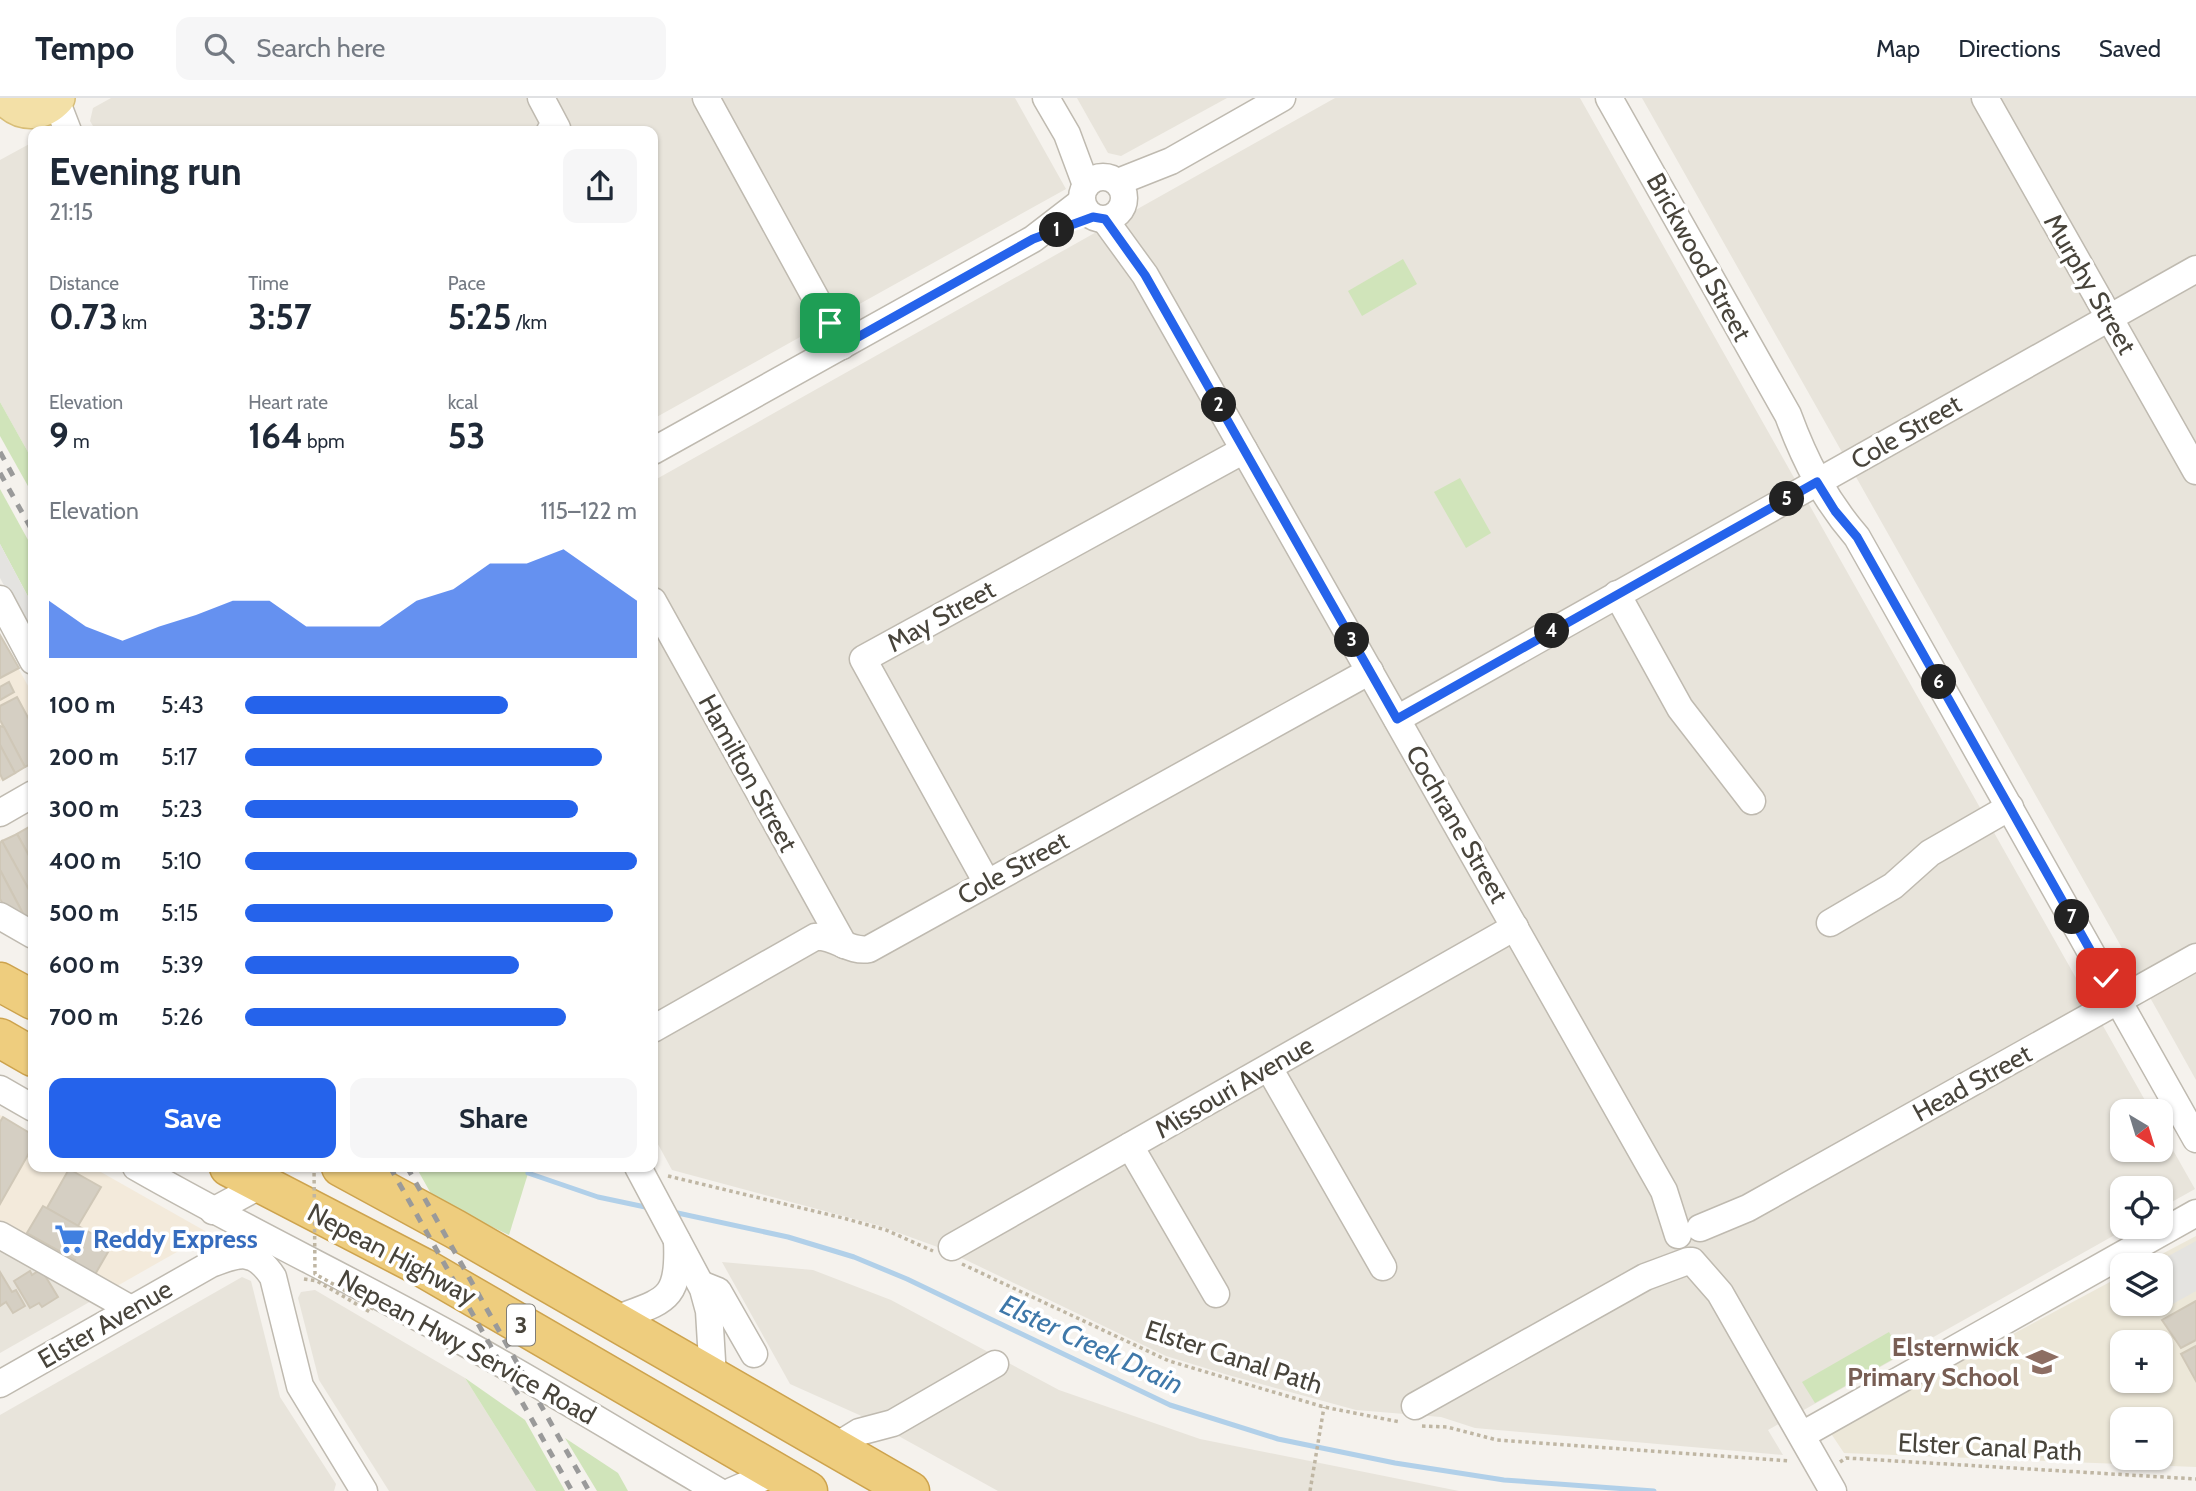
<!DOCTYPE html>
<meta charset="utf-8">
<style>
:root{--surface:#fff;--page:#f6f6f7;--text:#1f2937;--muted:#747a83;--line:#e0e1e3;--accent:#2563eb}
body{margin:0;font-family:Cabin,sans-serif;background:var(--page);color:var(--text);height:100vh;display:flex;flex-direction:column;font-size:26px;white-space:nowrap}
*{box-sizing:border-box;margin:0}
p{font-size:23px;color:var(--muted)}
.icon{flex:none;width:38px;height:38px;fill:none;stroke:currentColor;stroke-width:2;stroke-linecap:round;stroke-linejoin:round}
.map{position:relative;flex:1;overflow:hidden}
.panel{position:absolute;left:28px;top:28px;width:630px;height:1046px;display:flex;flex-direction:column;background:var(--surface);border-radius:14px;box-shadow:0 2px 5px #0004}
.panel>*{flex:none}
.needle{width:46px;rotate:142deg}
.buttons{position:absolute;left:2110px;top:1001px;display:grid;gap:14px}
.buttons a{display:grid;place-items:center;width:63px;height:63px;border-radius:14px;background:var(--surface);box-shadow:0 2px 5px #0004;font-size:35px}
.pin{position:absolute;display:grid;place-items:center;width:60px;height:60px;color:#fff;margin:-30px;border-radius:14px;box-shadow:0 4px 10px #0006}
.km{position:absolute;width:35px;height:35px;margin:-18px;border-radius:50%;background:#222;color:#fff;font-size:19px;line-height:35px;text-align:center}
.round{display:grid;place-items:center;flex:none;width:74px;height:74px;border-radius:14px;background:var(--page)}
.head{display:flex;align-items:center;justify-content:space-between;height:119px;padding:0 21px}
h1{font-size:38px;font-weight:700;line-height:52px}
.metrics{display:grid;grid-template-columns:repeat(3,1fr);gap:10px;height:119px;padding:7px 21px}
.metrics div{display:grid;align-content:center}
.metrics b{font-size:35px;font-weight:700}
.metrics small{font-size:19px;font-weight:400}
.metrics p{font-size:19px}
.chart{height:196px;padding:14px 21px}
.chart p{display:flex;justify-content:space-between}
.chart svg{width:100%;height:126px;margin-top:7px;fill:var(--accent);opacity:.7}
.button{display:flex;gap:14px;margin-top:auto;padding:14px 21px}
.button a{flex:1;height:80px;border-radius:14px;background:var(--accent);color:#fff;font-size:28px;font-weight:700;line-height:80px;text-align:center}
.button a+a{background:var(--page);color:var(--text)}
ul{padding:0 21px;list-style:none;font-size:23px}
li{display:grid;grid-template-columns:112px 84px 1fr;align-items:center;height:52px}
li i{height:18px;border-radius:9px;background:var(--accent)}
header{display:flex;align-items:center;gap:42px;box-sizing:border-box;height:98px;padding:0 35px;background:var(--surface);border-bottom:2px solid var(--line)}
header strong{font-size:33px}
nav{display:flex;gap:38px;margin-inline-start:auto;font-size:24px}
.search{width:490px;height:63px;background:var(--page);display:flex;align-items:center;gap:18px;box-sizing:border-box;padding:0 24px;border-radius:14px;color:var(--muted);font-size:26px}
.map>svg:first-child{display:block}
.residential{fill:#e8e4db}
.commercial{fill:#f3eadb}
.education{fill:#ece7d8;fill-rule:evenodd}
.green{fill:#d0e4ba}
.parking{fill:#e4e3e0}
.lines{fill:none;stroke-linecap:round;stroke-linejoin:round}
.stream{stroke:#b1d0e9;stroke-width:5}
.building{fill:#d5cfc3;stroke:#cfc7b7;stroke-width:2}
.minor-casing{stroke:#bfbab0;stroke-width:29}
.major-casing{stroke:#d8be78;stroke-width:36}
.highway-casing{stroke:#cda34e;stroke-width:41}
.path{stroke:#bfb6a3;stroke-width:3.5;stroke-dasharray:3.5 3.5;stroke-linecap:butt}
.minor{stroke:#fff;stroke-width:26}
.major{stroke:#f3e0a7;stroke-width:33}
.highway{stroke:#eecd7e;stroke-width:38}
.rail{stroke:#9a9a9a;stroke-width:5;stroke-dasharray:9 9;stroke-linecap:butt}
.path-bridge{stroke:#bfb6a3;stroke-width:3.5;stroke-dasharray:3.5 3.5;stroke-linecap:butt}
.route-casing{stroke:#fff;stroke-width:14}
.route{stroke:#2563eb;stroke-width:9}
.labels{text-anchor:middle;stroke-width:7;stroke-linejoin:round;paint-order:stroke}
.shield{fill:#fff;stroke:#7f7c76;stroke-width:2}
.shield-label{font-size:24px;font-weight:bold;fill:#48443b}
.street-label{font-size:26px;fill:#48443b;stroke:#fff}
.shop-label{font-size:26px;font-weight:bold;fill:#366cbe;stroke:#fff;text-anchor:start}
.education-label{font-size:26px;font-weight:bold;fill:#785e54;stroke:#fff;text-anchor:end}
.water-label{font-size:28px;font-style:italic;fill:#3f78a9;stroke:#fff}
</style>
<header>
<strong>Tempo</strong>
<div class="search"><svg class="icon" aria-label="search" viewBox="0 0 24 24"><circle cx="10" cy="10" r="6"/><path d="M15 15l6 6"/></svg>Search here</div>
<nav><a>Map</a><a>Directions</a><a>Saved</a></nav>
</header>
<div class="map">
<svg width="2196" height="1393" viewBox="0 0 2196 1393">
<rect width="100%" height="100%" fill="#f5f2ed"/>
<!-- residential -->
<g class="residential">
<polygon points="111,0 1015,0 1066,91 653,321 653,33 96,33 90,23 93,10"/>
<polygon points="1077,0 1227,0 1121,58 1108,55"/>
<polygon points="1335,0 1580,0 2151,1013 2123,1013 2123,1052 2161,1052 2161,1031 2195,1091 2161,1110 2161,1090 2123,1090 2123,1129 2129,1129 1768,1332 1783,1357 1475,1330 1441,1319 1356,1312 1228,1277 1166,1258 943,1151 877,1127 672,1072 653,1037 653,383"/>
<polygon points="1642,0 2196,0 2196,982 2157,912"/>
<polygon points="33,44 33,363 0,304 0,62"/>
<polygon points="0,1141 100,1198 0,1255"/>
<polygon points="722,1164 813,1172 891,1202 1059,1292 1200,1341 1459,1393 998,1393 866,1320 790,1286"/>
<polygon points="242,1179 251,1183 280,1299 336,1386 334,1393 0,1393 0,1317"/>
<polygon points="315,1192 465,1280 536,1393 389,1393 319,1282 298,1200 301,1194"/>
</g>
<!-- commercial -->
<g class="commercial">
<polygon points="0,537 33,597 33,665 0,683"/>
<polygon points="0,1017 33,1036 33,1069 92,1069 205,1133 205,1138 110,1192 0,1130"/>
</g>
<!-- education -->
<path class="education" d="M2196 1138V1369L1844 1355 1830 1334 2123 1177V1206H2161V1167H2141ZM2123 1244H2161V1283H2123ZM2123 1321H2161V1360H2123Z"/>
<!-- green -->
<g class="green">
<polygon points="1403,161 1417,186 1362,218 1348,193"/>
<polygon points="0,304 33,363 33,397 0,338"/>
<polygon points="1460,380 1491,435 1466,450 1434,394"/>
<polygon points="0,391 33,451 33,508 0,446"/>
<polygon points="416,1069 530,1069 509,1137 434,1101"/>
<polygon points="1889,1234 1902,1256 1815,1305 1802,1284"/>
<polygon points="465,1280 525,1322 565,1393 536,1393"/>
<polygon points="565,1340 618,1375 628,1393 597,1393"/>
</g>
<!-- parking -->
<g class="parking">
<polygon points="0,446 33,508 33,542 0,480"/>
<polygon points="2196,1143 2196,1193 2155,1216 2149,1206 2161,1206 2161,1167 2152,1167"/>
</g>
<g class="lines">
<!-- stream -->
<g class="stream">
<polyline points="528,1075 598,1099 650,1110"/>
<polyline points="673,1114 788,1139 854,1159 907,1181 1170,1307 1278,1341 1395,1365 1504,1382 1654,1393"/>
</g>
</g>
<!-- building -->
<g class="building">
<polygon points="0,537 19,570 0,580"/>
<polygon points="9,584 14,594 0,602 0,589"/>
<polygon points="17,599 33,629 33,665 25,669 0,622 0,608"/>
<polygon points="0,628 4,629 25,669 15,675 0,647"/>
<polygon points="0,647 15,675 3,682 0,676"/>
<polygon points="31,728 33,732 33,765 17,736"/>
<polygon points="17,736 33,765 33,799 2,743"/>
<polygon points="2,743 33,799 30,802 33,808 33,824 28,825 0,772 0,745"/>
<polygon points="0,772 28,825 7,812 0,801"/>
<polygon points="3,1019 33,1037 33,1048 0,1106 0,1024"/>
<polygon points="69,1071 101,1089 78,1128 47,1110"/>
<polygon points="43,1108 112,1147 93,1180 72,1168 75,1162 27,1135"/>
<polygon points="41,1171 58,1199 42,1209 39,1205 30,1210 14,1183 30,1173 32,1177"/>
<polygon points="0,1174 12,1194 16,1192 25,1208 13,1215 6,1204 0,1208"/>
<polygon points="2196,1203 2196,1242 2181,1250 2162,1222"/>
<polygon points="2196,1248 2196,1283 2181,1256"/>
</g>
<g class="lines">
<defs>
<g id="minor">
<polyline points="541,0 557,30 550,33"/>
<polyline points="706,0 842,248"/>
<polyline points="1046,0 1067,36 1086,87"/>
<path d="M1609 0 1788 317C1805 363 1825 402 1857 439L2196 1041"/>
<polyline points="1985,0 2196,373"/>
<polyline points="56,2 68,33"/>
<circle cx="1103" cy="100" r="21"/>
<polyline points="1118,84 1171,63 1282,0"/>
<polyline points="1105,122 1145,177 1664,1093 1678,1137"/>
<polyline points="653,353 1033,141 1081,104"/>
<polyline points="1617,496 1680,610 1752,703"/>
<polyline points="0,501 33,563"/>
<polyline points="653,503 844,847"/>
<polyline points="1397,621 2196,171"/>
<polyline points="0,715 33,696"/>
<polyline points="987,785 863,561 1244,352"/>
<polyline points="0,818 33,837"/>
<polyline points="1830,825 1893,788 1930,755 2010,709"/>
<path d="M653 931 815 839C834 837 850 855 869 851L1370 573"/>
<polyline points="1269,970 1383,1169"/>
<polyline points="0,991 33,1010"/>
<polyline points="1130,1048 1216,1196"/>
<path d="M136 1069C244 1131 356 1184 465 1245 550 1292 634 1344 718 1393"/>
<polyline points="638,1069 703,1191 709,1213 713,1279"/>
<polyline points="213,1113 261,1087"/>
<polyline points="1700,1130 1748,1110 2196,859"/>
<polyline points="0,1137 131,1211"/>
<polyline points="952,1149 1515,829"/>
<polyline points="1692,1163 1720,1195 1833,1393"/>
<polyline points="703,1187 718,1193 754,1256"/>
<path d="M613 1222C665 1202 680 1204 677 1143"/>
<path d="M0 1286 211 1166C239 1155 254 1150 273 1179L300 1288 364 1393"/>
<polyline points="1415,1308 1645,1179 1688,1163"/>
<polyline points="1802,1337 2196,1115"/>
<polyline points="833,1350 859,1334 893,1325 995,1266"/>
<polyline points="732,1393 776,1374"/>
</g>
<path id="major" d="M5 0C20 19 43 17 58 0"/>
<g id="highway">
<polyline points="0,884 33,902"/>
<polyline points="0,940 33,959"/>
<polyline points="229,1069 422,1169 808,1393"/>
<polyline points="341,1069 455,1131 910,1393"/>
</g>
</defs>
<!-- minor casing -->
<use href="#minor" class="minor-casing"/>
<!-- major casing -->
<use href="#major" class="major-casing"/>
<!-- highway casing -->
<use href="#highway" class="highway-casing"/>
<!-- path -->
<g class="path">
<polyline points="668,1078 843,1120 886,1132 933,1153"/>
<polyline points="962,1166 1169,1263 1324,1309 1400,1324"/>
<polyline points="1422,1328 1447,1329 1497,1342 1789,1363"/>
<polyline points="1840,1364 1846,1360 2196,1381"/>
<polyline points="1310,1393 1324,1309"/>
</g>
<!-- minor -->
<use href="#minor" class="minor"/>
<!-- major -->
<use href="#major" class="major"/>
<!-- highway -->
<use href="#highway" class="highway"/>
<!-- rail -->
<g class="rail">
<polyline points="0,354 17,385"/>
<polyline points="0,375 33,434"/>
<polyline points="390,1069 572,1393"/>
<polyline points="407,1069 589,1393"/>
</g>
<!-- path-bridge -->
<polyline class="path-bridge" points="304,1181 317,1183 370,1214 373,1208 315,1176 314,1069"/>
</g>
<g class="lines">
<defs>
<polyline id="route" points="830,225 842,248 1033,141 1093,119 1105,121 1145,177 1397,621 1817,384 1835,413 1857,439 2106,880"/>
</defs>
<!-- route casing -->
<use href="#route" class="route-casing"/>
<!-- route -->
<use href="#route" class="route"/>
</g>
<!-- icons -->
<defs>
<symbol id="supermarket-bare" viewBox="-9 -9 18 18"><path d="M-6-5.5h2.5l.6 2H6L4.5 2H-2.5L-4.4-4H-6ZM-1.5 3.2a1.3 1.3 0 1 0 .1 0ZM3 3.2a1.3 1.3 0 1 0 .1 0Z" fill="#3f7fe0" stroke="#fff" stroke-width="2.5" paint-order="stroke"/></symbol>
<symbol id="school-bare" viewBox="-9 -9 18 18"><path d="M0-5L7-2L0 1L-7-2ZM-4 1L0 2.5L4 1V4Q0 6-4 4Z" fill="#8d6e63" stroke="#fff" stroke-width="2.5" paint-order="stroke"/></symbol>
</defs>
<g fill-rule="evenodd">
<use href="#supermarket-bare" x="48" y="1119" width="44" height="44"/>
<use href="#school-bare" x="2020" y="1242" width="44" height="44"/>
</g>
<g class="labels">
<!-- shield labels -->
<rect class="shield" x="507" y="1206.5" width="28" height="41" rx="5"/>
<g class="shield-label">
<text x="521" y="1235">3</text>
</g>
<!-- street labels -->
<g class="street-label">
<text transform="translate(1699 159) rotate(61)" y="9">Brickwood Street</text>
<text transform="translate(2090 186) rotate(60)" y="9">Murphy Street</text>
<text transform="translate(1906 334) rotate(-30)" y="9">Cole Street</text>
<text transform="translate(941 518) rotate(-29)" y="9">May Street</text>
<text transform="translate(748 675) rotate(61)" y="9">Hamilton Street</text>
<text transform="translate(1457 726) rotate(60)" y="9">Cochrane Street</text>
<text transform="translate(1013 770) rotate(-29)" y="9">Cole Street</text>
<text transform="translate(1972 985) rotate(-29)" y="9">Head Street</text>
<text transform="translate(1234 989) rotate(-30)" y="9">Missouri Avenue</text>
<text transform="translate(392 1156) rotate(28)" y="9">Nepean Highway</text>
<text transform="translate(105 1226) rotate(-30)" y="9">Elster Avenue</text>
<text transform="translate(467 1249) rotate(29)" y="9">Nepean Hwy Service Road</text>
<text transform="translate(1234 1259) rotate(18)" y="9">Elster Canal Path</text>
<text transform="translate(1990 1349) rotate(3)" y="9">Elster Canal Path</text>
</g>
<!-- shop labels -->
<g class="shop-label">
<text x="93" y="1150">Reddy Express</text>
</g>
<!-- education labels -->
<g class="education-label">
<text x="2019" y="1258">Elsternwick<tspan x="2019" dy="30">Primary School</tspan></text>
</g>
<!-- water labels -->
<g class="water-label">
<text transform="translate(1092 1246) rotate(25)" y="10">Elster Creek Drain</text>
</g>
</g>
</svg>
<div class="buttons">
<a><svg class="needle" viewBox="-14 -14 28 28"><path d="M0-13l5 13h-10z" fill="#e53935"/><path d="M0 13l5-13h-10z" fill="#747a83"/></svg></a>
<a><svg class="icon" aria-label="locate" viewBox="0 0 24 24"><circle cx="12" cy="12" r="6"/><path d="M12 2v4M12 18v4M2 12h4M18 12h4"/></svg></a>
<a><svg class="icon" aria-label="layers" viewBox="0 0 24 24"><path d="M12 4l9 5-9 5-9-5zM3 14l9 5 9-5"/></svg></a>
<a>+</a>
<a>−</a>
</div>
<div class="pin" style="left:830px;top:225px;background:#1e9e55"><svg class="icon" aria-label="arrive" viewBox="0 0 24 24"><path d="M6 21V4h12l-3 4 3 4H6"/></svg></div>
<div class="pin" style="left:2106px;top:880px;background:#d93025"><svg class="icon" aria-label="check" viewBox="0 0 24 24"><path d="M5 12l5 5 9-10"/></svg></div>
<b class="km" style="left:1057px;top:132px">1</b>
<b class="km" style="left:1219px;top:307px">2</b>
<b class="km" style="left:1352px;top:542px">3</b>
<b class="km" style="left:1552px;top:533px">4</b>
<b class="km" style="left:1787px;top:401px">5</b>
<b class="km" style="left:1939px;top:584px">6</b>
<b class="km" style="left:2072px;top:819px">7</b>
<section class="panel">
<div class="head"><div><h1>Evening run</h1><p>21:15</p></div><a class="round"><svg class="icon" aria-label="share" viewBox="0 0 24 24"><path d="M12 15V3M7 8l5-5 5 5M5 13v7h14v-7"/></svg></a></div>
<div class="metrics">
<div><p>Distance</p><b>0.73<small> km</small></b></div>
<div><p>Time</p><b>3:57</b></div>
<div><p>Pace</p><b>5:25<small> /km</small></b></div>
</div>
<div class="metrics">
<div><p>Elevation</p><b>9<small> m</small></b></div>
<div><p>Heart rate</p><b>164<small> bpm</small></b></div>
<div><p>kcal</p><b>53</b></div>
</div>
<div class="chart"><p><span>Elevation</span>115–122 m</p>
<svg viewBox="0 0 160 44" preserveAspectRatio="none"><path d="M0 44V24L10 33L20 38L30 33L40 29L50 24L60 24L70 33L80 33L90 33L100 24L110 20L120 11L130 11L140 6L150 15L160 24V44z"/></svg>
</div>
<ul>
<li><b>100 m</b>5:43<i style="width:67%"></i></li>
<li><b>200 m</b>5:17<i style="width:91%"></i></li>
<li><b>300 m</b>5:23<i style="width:85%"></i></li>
<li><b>400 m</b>5:10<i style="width:100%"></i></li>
<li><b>500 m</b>5:15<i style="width:94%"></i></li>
<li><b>600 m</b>5:39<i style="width:70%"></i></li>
<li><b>700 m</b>5:26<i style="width:82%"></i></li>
</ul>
<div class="button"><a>Save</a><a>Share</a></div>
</section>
</div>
